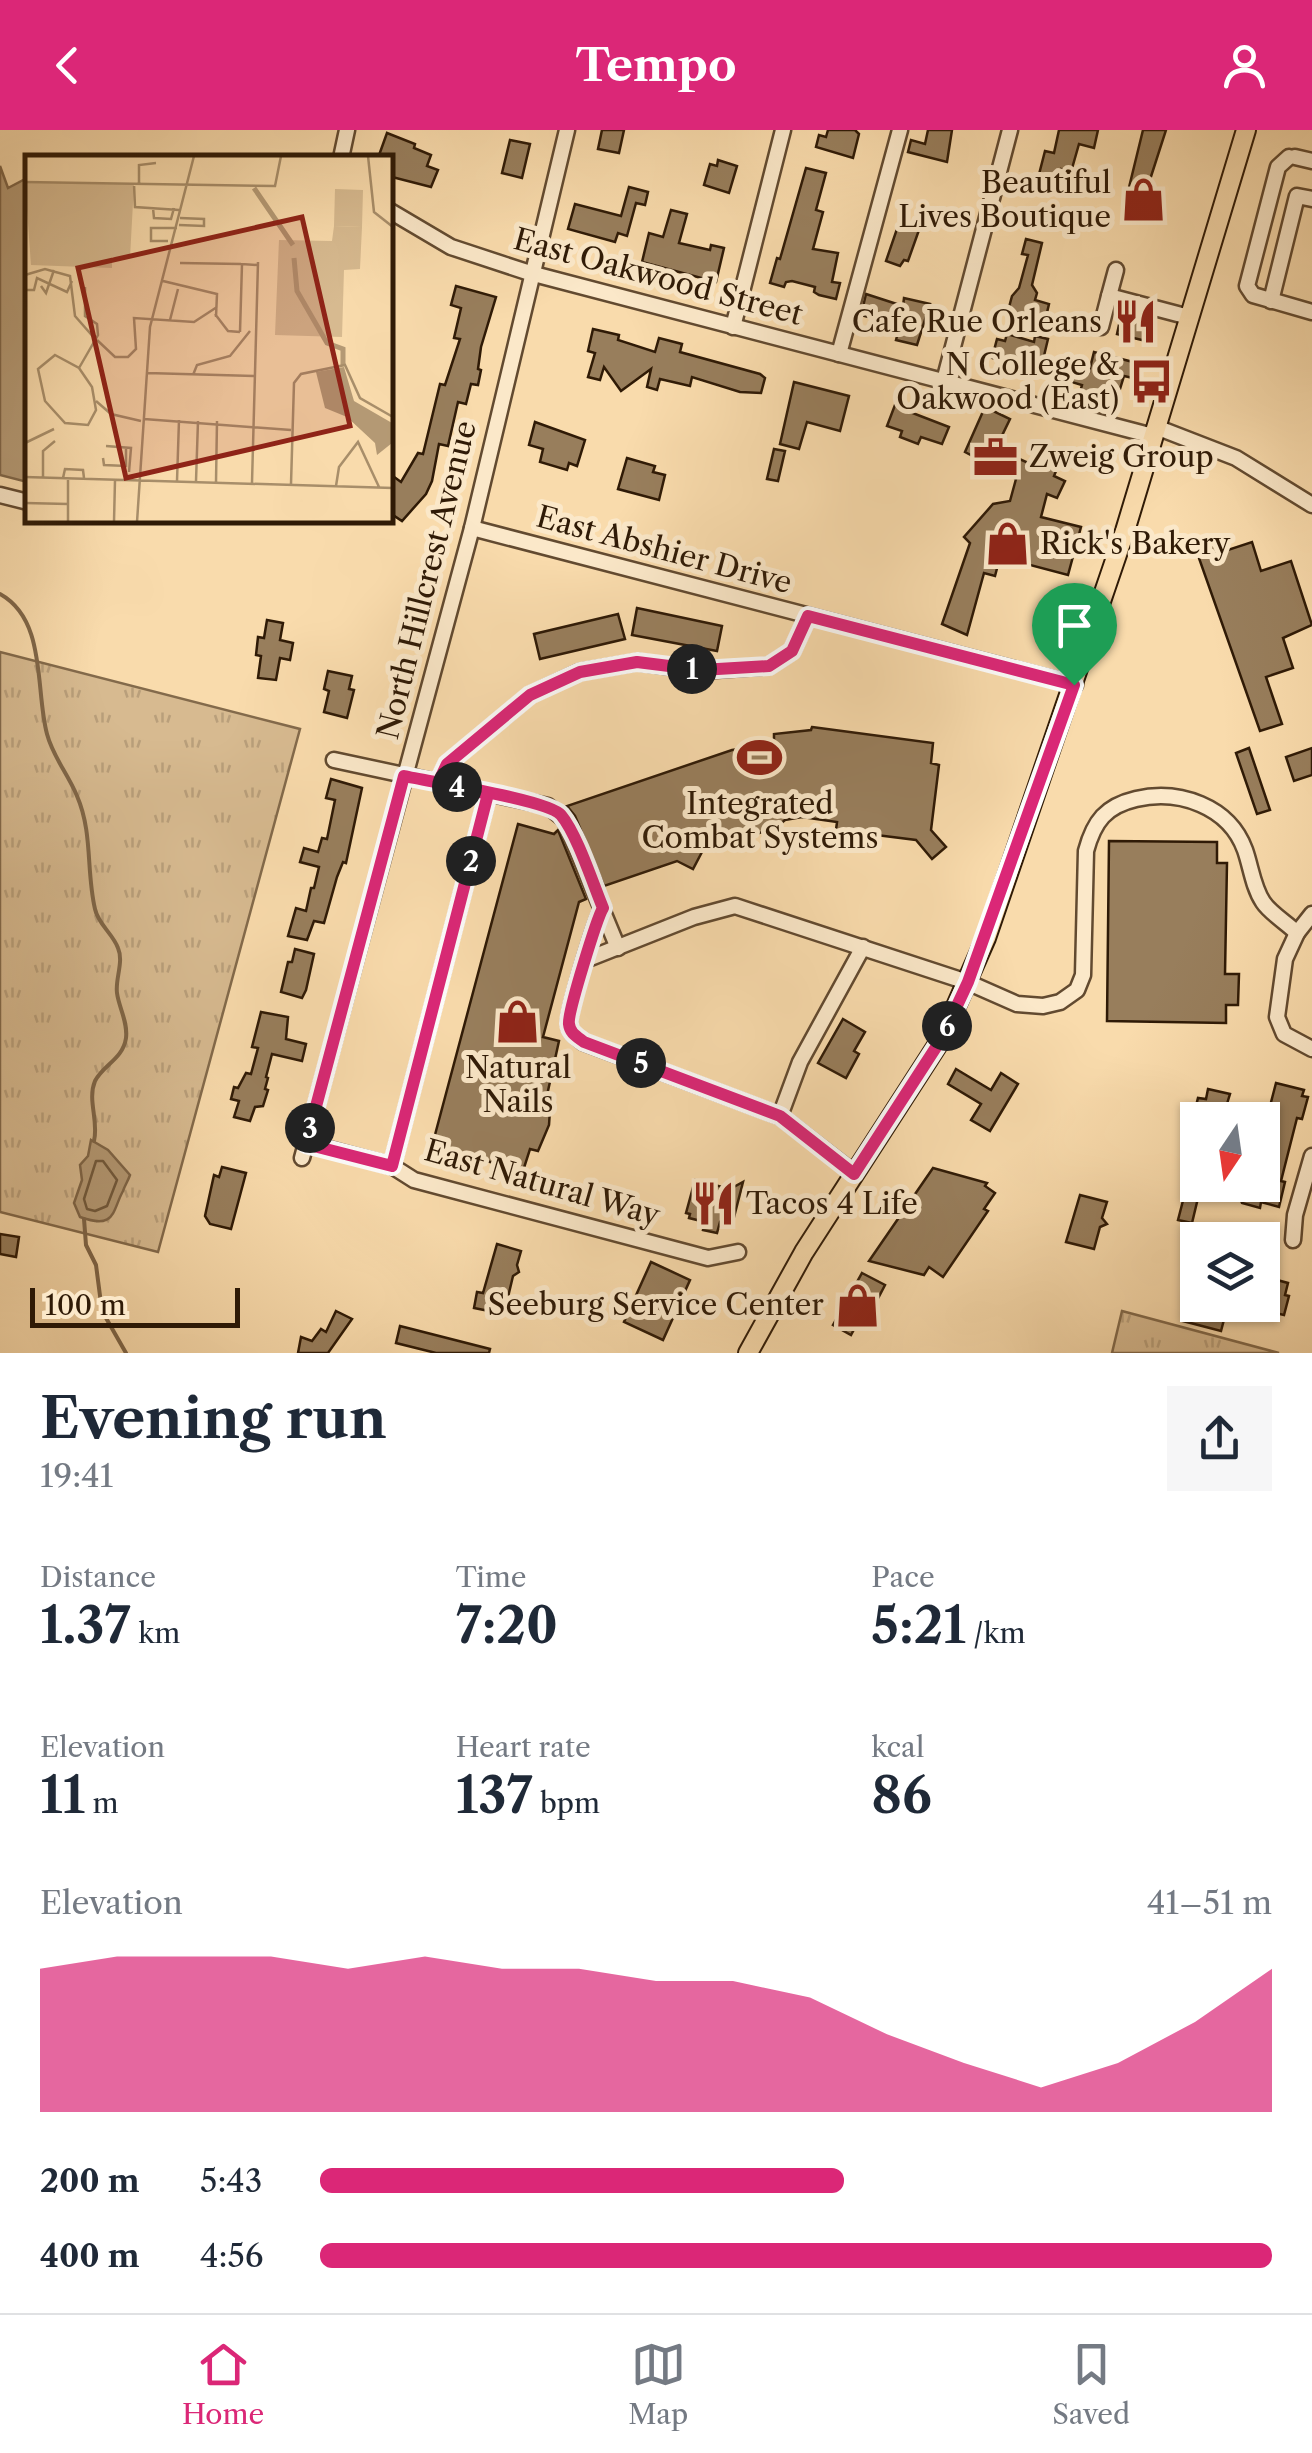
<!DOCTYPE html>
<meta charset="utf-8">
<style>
:root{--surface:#fff;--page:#f6f6f7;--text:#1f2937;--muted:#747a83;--line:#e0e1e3;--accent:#db2777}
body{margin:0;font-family:"Libre Caslon Text",serif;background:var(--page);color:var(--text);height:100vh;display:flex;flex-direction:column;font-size:38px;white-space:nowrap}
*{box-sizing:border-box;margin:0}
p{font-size:32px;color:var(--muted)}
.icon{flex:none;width:55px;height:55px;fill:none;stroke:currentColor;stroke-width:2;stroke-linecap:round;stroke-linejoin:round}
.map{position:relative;height:1223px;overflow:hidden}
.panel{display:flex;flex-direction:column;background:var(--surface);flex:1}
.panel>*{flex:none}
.needle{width:65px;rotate:193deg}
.buttons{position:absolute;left:1180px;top:972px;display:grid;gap:20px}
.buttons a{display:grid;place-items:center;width:100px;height:100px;border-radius:0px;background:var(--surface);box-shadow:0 2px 8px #0004;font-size:50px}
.scale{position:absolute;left:30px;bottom:25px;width:210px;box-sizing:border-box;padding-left:10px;border:5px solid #2f1a06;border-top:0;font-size:28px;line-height:35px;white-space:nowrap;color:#2f1a06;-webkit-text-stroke:8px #fbe8c9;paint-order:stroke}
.pin{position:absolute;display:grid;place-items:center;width:85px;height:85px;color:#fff;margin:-102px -42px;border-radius:50% 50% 50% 0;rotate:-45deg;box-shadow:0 0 10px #0007}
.pin .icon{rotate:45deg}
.km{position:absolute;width:50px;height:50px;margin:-25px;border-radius:50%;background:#222;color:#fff;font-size:28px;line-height:50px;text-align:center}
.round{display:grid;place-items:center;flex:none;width:105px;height:105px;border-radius:0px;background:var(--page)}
.overview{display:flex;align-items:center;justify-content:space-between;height:170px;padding:0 40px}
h1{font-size:55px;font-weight:800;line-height:75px}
.metrics{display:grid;grid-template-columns:repeat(3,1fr);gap:15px;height:170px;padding:10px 40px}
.metrics div{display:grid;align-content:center}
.metrics b{font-size:50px;font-weight:800}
.metrics small{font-size:28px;font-weight:400}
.metrics p{font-size:28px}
.chart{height:280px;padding:20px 40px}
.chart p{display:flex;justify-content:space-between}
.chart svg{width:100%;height:180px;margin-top:10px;fill:var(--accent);opacity:.7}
ul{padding:0 40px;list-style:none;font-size:32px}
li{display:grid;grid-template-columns:160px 120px 1fr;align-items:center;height:75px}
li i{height:25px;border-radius:12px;background:var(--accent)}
header{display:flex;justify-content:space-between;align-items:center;height:130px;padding:0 40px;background:var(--accent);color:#fff;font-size:45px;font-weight:800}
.tab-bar{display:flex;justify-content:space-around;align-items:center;height:140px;border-top:2px solid var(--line);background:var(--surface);font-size:28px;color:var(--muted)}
.tab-bar a{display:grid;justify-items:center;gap:5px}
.tab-bar .selected{color:var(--accent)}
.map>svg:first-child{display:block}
.park{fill:url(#park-tufts);stroke:#836a4b;stroke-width:2.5}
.water{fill:#b49974;stroke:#7f6648;stroke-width:2.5}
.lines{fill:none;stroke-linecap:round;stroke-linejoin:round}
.shore{stroke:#725a3d;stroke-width:2.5}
.stream{stroke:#7f6648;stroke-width:4}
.building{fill:#987e5c;stroke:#2f1a06;stroke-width:2.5}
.minor-casing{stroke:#624a30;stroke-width:19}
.major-casing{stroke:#2f1a06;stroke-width:22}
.minor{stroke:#fbe8c9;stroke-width:14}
.major{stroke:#f9dbac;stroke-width:18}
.route-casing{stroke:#fff;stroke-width:20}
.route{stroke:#db2777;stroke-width:12}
.labels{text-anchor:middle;stroke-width:10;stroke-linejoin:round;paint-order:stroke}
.poi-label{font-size:30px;fill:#2f1a06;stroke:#fbe8c9;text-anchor:end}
.street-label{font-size:30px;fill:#2f1a06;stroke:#fbe8c9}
.inset-river{fill:none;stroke:#b49974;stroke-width:5}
.inset-road{fill:none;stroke:#a88e6a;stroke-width:2.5}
.view{fill:#8f2418;fill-opacity:0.15;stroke:#8f2418;stroke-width:5}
.inset-edge{fill:none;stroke:#2f1a06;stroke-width:5}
</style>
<header><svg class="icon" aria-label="back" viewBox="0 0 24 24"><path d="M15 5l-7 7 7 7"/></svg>Tempo<svg class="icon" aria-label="person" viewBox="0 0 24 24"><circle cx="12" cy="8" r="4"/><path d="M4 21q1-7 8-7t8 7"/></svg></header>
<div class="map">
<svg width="1312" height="1223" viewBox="0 0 1312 1223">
<defs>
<pattern id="park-tufts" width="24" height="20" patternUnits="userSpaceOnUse" patternTransform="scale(2.5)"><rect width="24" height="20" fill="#d7ba90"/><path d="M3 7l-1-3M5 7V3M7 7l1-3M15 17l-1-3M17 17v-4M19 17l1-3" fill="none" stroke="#b99f7b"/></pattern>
</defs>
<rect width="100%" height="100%" fill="#f9dbac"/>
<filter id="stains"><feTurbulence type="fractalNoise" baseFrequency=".002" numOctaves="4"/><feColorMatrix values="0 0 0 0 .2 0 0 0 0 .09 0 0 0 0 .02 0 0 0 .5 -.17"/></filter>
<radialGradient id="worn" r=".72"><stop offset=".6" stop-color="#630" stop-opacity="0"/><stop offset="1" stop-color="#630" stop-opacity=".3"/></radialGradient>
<!-- park -->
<g class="park">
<polygon points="0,522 300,599 158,1122 0,1082"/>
<polygon points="1122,1181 1279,1223 1112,1223"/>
</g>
<!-- water -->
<g class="water">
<polygon points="0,36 8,58 27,48 27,352 0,345"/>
<path d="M91 1010 108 1020 130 1045C128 1051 125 1055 123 1061 112 1081 116 1100 80 1087L74 1073 82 1050 80 1035 88 1026Z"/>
</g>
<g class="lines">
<!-- shore -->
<polygon class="shore" points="96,1031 103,1031 117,1050 107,1076 95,1081 87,1079 84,1069"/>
<!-- stream -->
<g class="stream">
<path d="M0 464C47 490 35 560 47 604 53 627 68 644 77 666 93 703 86 741 95 779 98 794 113 804 118 818 124 832 115 849 117 863 119 878 128 892 126 908 123 929 103 935 95 951 87 970 99 991 94 1011"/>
<polyline points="84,1089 86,1115 96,1135 102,1181 126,1223"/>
</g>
</g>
<!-- building -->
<g class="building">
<polygon points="602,0 624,0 619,23 598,19"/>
<polygon points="828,0 855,0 859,4 853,28 816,17 819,5 826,7"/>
<polygon points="928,0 952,0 947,32 908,22 911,10 925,14"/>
<polygon points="1059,0 1098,0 1094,18 1079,14 1071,42 1061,39 1055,61 1036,56 1045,21 1054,23"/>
<polygon points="1143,0 1166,0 1146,62 1157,65 1150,89 1123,82"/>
<polygon points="387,3 415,14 414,18 431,25 427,36 438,40 431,57 392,47 390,28 378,28"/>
<polygon points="510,10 530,14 522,48 502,43"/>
<polygon points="718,30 737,36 729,63 704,55 710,34 717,36"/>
<polygon points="806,38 826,43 816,80 823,82 813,119 838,123 832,152 840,153 836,169 819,165 814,162 815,157 792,151 786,152 784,157 770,153 777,128 780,129"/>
<polygon points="629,57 648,62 645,75 636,73 627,106 618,103 615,112 568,99 575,74 621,86"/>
<polygon points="671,80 687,84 679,113 710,120 711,115 724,118 716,152 642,132 649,103 663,107"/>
<polygon points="899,93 919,100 908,131 904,130 900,136 886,131"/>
<polygon points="1026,109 1042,113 1032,155 1037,163 1035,170 1049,174 1045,191 1008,181 1012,166 1019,158 1028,125 1022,124"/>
<polygon points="456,156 496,167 481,217 478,239 481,240 478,255 471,254 466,274 458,272 448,316 439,314 432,351 426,364 402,391 390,383 390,344 401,352 418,323 423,324 440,254 445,255 460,209 454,208 461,178 451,175"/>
<polygon points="866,164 903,176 904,168 930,174 917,215 896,210 900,195 861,185"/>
<polygon points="1122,181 1151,188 1146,211 1117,204"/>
<polygon points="593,199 619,205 618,210 655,222 659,208 682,214 680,222 760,244 765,248 761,263 740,262 692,247 690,256 660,249 657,260 647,257 651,239 621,261 604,237 600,250 588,247 595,223 588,221"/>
<polygon points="1007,204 1034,212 1035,206 1048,209 1043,230 1089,242 1094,222 1137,233 1133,248 1124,246 1120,259 1113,261 1111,271 1080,262 1082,255 992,228 997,209 1005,211"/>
<polygon points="794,252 849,266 840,301 807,292 799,319 780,314"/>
<polygon points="900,273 912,278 910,282 949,297 942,314 921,307 918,314 900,307 902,301 887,296 895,275"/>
<polygon points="985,277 1010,289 996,318 1037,337 1039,332 1056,341 1054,346 1065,351 1057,368 1047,364 1041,387 1081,397 1068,445 1000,427 995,446 984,443 967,505 942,494 970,413 964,407 993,374 1010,371 1016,349 965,322"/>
<polygon points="535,292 585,310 577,336 569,333 567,340 540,332 543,319 529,315"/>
<polygon points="774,319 785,321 778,351 767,349"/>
<polygon points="627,328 655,336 653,342 665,345 659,370 618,359"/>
<polygon points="1216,406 1222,422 1252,412 1261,441 1291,431 1312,495 1283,508 1293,538 1266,547 1282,594 1260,601 1194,414"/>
<polygon points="637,478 722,496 717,521 632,505"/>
<polygon points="618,484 625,509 540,529 534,504"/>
<polygon points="267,490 283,493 280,510 293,513 290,530 280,528 276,550 258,548 261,526 256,525 258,507 264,508"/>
<polygon points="328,541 352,546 349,559 354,560 347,588 324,582 329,561 324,559"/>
<polygon points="812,597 933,613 931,633 939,635 931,700 946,717 932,729 916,710 836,700 837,692 802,687 785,690 777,697 702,722 693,739 677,731 604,756 575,686 567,676 732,620 774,614 774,604 811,600"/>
<polygon points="1249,618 1270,680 1257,684 1236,623"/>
<polygon points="1312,618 1312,645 1294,651 1286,627"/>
<polygon points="331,649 362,658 346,733 343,732 337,747 324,793 314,791 307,810 288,806 296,778 306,781 311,758 314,758 319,737 300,732 304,718 318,722 322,708 327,709 335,670 326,668"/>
<polygon points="518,694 554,704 558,700 586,769 579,772 543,907 559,911 544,979 550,980 549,995 538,1021 530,1019 523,1041 432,1016"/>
<polygon points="1109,711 1217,712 1217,733 1227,733 1225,844 1239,844 1238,875 1226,875 1226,893 1107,891"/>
<polygon points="295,819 314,824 306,860 302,868 281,862 288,832 292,832"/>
<polygon points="261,882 288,887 286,909 306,914 302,931 272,924 266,947 268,948 265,959 268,960 263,976 255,977 250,991 234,987 239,971 231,969 234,957 238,958 246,943 251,944 258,918 252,917"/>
<polygon points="843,889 865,902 854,921 859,924 846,948 818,933"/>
<polygon points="956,939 991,960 1001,943 1018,954 990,1001 971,990 981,974 948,954"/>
<polygon points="1276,953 1304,960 1302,966 1308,967 1302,989 1297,988 1281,1051 1285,1052 1279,1077 1261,1072 1260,1078 1242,1073 1240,1068 1209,1060 1198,1068 1192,1093 1178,1090 1194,1028 1198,1029 1198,1055 1262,1055 1262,1007"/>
<polygon points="1208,959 1230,964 1226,977 1222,976 1218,990 1198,990 1198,1018 1186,1015 1198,968 1206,969"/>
<polygon points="222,1037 246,1043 231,1099 210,1094 205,1086 214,1045 219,1047"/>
<polygon points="933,1038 987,1053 985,1056 995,1063 984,1079 988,1081 943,1147 929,1137 924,1145 869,1131"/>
<polygon points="695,1050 730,1059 743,1052 732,1095 720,1092 717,1103 703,1100 705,1092 689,1088 690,1084 686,1083"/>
<polygon points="1080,1065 1107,1072 1102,1088 1107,1094 1100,1097 1094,1119 1066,1112"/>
<polygon points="0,1104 19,1107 16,1127 0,1124"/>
<polygon points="497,1114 521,1121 517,1135 519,1142 513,1146 504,1184 474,1178 477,1162 483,1163"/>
<polygon points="651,1132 690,1150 663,1210 624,1192"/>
<polygon points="862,1143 885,1155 874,1176 868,1173 851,1205 833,1195"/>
<polygon points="1262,1146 1288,1153 1285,1165 1289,1166 1284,1185 1262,1180"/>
<polygon points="1194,1150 1198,1151 1198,1175 1227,1178 1221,1201 1183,1191"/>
<polygon points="336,1181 352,1189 328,1223 298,1223 301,1207 312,1211 321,1199 326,1202"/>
<polygon points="400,1196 490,1219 489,1223 436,1223 396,1213"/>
</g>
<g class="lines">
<defs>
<g id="minor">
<polyline points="1289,27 1278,37 1247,156 1253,165 1312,182"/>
<polyline points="1295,27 1312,31"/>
<polyline points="341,28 347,0"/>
<polyline points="390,81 451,117 530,143 1153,306"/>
<polyline points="1109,166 1116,140"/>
<polyline points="1271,171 1297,66 1312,69"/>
<polyline points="733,197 783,0"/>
<polyline points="1101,197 1109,166 1189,187"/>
<polyline points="839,224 900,0"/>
<polyline points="944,251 1010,0"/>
<polyline points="1156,297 1236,328 1312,375"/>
<polyline points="0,365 28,372"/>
<polyline points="472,398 1075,555"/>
<polyline points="334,630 548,676 565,690 618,818"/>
<polyline points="438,653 447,634 530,565 579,542 637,532 701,541 769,536 792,521 808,486"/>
<path d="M603 778C596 788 567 884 569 894 570 903 576 906 583 912L780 986 855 1044"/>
<polyline points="1312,784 1297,803 1285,829 1277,887 1284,904 1312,919"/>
<path d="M588 829 694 787 735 776 967 852 1017 874 1043 876 1060 872 1077 860 1083 845 1086 721C1094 691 1106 676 1136 669 1179 659 1229 676 1245 720 1251 737 1253 757 1263 772 1270 783 1287 793 1297 803"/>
<polyline points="780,986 800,932 863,817"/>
<polyline points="306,1013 392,1036 488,664"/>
<polyline points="302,1028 472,398 567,0"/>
<polyline points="392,1036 414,1050 708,1128 738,1122"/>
<polyline points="1293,1110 1295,1085 1312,1026"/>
</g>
<polyline id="major" points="748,1223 804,1122 942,908 986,808 1125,401 1246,0"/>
</defs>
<!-- minor casing -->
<use href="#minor" class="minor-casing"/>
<!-- major casing -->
<use href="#major" class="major-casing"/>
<!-- minor -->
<use href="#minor" class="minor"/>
<!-- major -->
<use href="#major" class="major"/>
</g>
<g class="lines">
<defs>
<path id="route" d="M1074 555 808 486 792 521 769 536 701 540 637 532 580 542 530 565 447 634 438 653 488 664 392 1036 306 1014 404 646C431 652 549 670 561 685 577 704 593 754 603 778 597 788 567 884 569 894 570 903 576 906 584 912L780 986 854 1044 942 908 968 852 1074 555"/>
</defs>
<!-- route casing -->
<use href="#route" class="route-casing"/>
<!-- route -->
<use href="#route" class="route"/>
</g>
<!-- icons -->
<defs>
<symbol id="shop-bare" viewBox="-9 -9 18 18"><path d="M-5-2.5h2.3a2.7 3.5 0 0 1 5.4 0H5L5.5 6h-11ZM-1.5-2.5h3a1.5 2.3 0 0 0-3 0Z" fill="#8f2418" stroke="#fbe8c9" stroke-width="2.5" paint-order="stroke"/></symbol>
<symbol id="restaurant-bare" viewBox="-9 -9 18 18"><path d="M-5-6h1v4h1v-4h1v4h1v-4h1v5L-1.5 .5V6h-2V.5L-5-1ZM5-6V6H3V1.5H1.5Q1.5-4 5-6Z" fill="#8f2418" stroke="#fbe8c9" stroke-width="2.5" paint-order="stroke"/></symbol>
<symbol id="bus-bare" viewBox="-9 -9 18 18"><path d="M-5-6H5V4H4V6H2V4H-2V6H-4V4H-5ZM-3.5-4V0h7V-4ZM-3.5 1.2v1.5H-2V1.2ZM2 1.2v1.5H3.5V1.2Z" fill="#8f2418" stroke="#fbe8c9" stroke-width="2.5" paint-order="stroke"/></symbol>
<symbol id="office-bare" viewBox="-9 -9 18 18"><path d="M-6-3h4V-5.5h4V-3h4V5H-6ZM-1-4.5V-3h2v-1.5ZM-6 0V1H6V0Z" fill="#8f2418" stroke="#fbe8c9" stroke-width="2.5" paint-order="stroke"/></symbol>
<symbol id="stadium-bare" viewBox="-9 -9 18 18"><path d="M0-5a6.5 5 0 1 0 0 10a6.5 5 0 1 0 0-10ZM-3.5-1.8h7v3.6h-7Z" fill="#8f2418" stroke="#fbe8c9" stroke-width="2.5" paint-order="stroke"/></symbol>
</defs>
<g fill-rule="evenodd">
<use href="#shop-bare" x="1112" y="38" width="63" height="63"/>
<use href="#restaurant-bare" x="1104" y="160" width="63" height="63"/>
<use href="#bus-bare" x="1120" y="220" width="63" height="63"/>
<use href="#office-bare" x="964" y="296" width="63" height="63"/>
<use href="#shop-bare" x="976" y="382" width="63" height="63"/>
<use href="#stadium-bare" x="728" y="596" width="63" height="63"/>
<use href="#shop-bare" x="486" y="860" width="63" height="63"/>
<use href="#restaurant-bare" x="682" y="1042" width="63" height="63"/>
<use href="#shop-bare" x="826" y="1144" width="63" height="63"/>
</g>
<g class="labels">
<!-- poi labels -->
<g class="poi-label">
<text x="1111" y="63">Beautiful<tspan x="1111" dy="34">Lives Boutique</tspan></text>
<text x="1102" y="202">Cafe Rue Orleans</text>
<text x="1119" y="245">N College &amp;<tspan x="1119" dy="34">Oakwood (East)</tspan></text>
<text x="1029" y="337" text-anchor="start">Zweig Group</text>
<text x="1040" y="424" text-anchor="start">Rick's Bakery</text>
<text x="760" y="684" text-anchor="middle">Integrated<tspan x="760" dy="34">Combat Systems</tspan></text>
<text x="518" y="948" text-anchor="middle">Natural<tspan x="518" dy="34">Nails</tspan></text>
<text x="746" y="1084" text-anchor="start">Tacos 4 Life</text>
<text x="824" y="1185">Seeburg Service Center</text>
</g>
<!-- street labels -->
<g class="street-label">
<text transform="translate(658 147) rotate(15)" y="10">East Oakwood Street</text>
<text transform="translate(664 420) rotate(15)" y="10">East Abshier Drive</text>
<text transform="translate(427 450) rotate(-76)" y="10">North Hillcrest Avenue</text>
<text transform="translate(542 1053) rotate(16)" y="10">East Natural Way</text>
</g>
</g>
<!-- overview -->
<g transform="translate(25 25)">
<rect width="368" height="368" fill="#f9dbac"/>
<path d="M310 34 338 35 337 72 309 71Z" fill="#d7ba90"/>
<path d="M0 27 109 29 105 103 87 102V113L6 110ZM309 71 337 72 335 114 319 115 317 182 250 180 254 85 307 86Z" fill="#d7ba90"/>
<path d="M319 212 329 246 367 268V288L352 300 350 288 322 262 300 253 291 217Z" fill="#b49974"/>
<path class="inset-river" d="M229 33 268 90M269 103 272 136 302 188 318 194V211"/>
<path class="inset-road" d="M343 1 349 57 368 72M0 27 250 31 256 1M109 29 110 52 154 55M114 29V10L131 8M128 53 129 63 146 64 149 53M154 70 179 71V64L155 63M143 86H126V73H152M155 108 216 109M0 120 20 114 45 121 50 161 71 185M138 126 192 139 191 162M16 131 21 138 29 115M0 135H9L12 123 42 137 47 126M190 159 203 176 215 177M145 165 153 134M215 177 217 109 232 110M72 185 90 202H103L111 194 109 163 169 167 192 152M30 200 54 213 67 232 71 255 63 270 40 268 20 246 13 214ZM54 213 73 180 72 169 60 161V132M122 218 229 221M168 220 172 210 205 201 225 176M71 246 86 259 116 266M119 264 266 275M0 288 29 274M81 291 106 293 104 317M78 303 79 310 101 311V292M0 322 368 333M18 322V296L30 286M38 323 40 314 58 315 59 323M152 326 154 265M171 326 173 266M191 327 192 266M227 328 233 107M266 329 269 228 276 219 320 210 335 243 368 262M311 331 314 312 333 287 354 332M0 348 43 349M43 367V325M89 367 90 325M112 367 125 172 169 1"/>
<path class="view" d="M277 62 325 271 101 323 53 113Z"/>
<rect width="368" height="368" class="inset-edge"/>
</g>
<rect width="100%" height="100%" filter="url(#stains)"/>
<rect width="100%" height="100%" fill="url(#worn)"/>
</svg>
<div class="buttons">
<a><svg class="needle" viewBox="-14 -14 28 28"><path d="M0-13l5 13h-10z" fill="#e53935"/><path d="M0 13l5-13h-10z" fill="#747a83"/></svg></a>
<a><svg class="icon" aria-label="layers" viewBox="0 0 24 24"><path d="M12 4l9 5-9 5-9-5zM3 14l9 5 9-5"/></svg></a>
</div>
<div class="scale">100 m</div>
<div class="pin" style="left:1074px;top:555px;background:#1e9e55"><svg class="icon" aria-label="arrive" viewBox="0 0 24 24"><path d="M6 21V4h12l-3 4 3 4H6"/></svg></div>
<b class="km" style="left:692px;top:539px">1</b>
<b class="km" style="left:471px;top:731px">2</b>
<b class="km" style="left:310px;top:998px">3</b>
<b class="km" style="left:457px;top:657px">4</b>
<b class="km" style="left:641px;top:933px">5</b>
<b class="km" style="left:947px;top:896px">6</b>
</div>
<section class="panel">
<div class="overview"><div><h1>Evening run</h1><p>19:41</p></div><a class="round"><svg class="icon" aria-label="share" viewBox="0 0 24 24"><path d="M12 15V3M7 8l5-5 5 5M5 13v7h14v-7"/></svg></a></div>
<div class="metrics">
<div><p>Distance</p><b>1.37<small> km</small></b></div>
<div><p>Time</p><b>7:20</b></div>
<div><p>Pace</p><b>5:21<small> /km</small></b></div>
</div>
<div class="metrics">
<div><p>Elevation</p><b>11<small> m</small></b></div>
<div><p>Heart rate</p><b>137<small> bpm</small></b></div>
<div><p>kcal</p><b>86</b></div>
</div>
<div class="chart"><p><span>Elevation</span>41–51 m</p>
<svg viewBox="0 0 160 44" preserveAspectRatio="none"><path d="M0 44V9L10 6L20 6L30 6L40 9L50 6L60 9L70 9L80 12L90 12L100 16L110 25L120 32L130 38L140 32L150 22L160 9V44z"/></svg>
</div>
<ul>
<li><b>200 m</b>5:43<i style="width:55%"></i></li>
<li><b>400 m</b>4:56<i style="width:100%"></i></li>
</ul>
</section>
<nav class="tab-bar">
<a class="selected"><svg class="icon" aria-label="home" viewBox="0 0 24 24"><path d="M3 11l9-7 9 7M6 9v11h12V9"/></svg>Home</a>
<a><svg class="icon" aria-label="map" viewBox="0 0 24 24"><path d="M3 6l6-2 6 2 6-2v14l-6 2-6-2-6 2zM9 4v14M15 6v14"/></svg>Map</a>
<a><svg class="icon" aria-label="saved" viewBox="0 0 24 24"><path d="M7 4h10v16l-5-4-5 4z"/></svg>Saved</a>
</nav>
